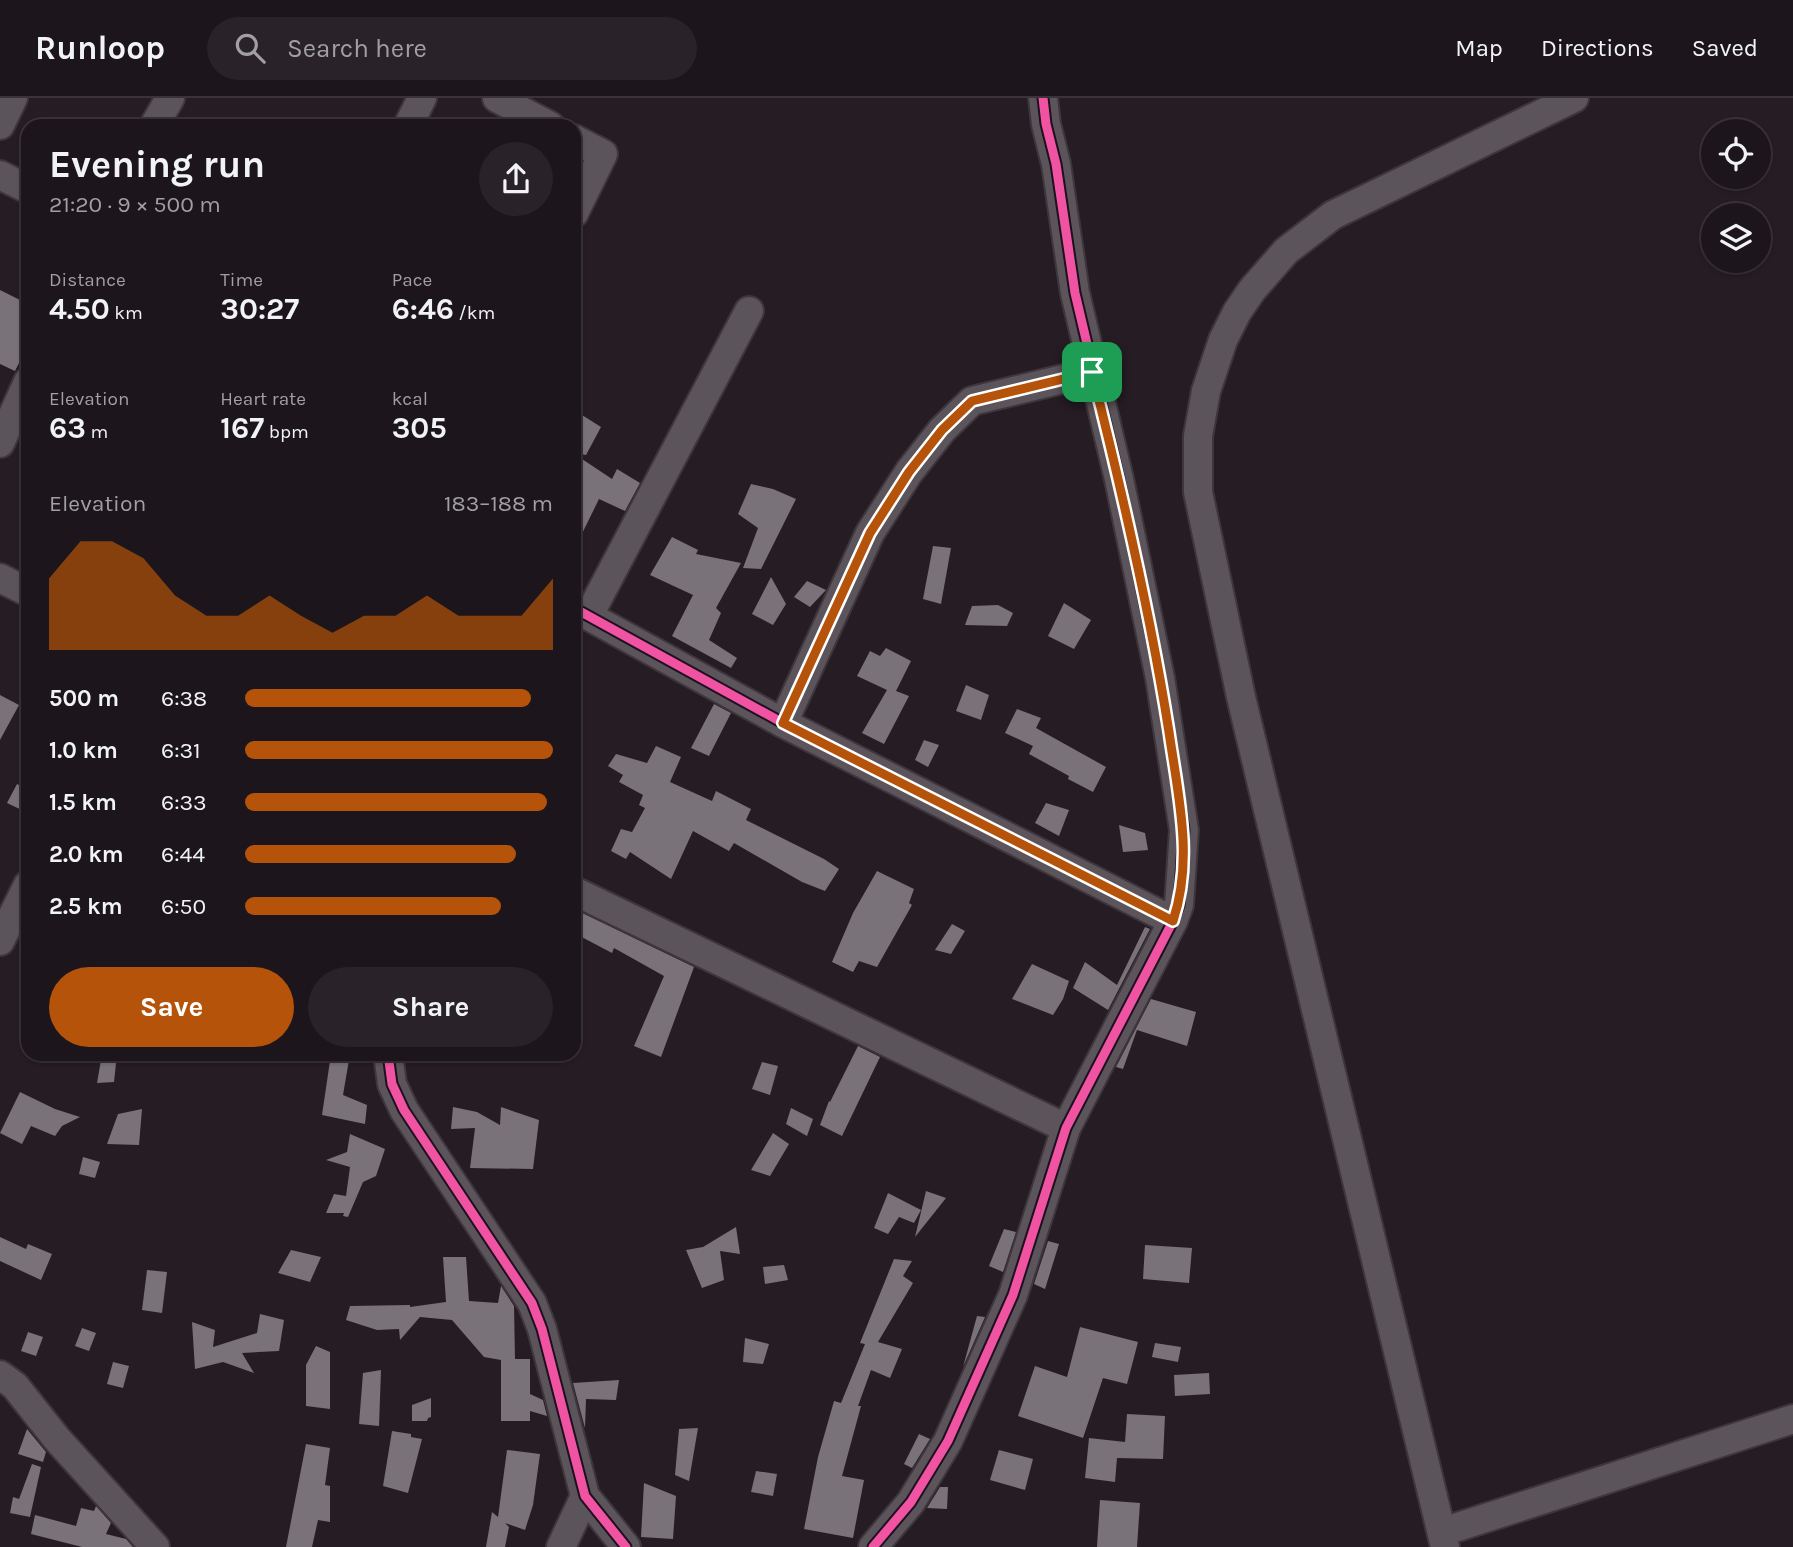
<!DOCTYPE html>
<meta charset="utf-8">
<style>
:root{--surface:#1c151b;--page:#292228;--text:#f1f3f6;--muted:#a09fa3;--line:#3a343a;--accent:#b45309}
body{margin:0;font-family:Karla,sans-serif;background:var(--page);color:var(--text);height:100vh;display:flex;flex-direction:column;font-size:26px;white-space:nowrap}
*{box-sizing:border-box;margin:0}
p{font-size:23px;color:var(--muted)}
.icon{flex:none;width:38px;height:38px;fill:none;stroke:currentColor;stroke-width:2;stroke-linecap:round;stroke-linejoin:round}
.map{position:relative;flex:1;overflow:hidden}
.drawer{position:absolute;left:21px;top:21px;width:560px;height:942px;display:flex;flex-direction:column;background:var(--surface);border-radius:21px;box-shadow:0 2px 5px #0004,0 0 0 2px var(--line)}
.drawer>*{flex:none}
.tools{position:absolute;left:1701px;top:21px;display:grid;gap:14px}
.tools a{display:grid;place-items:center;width:70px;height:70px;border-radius:50%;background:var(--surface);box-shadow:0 2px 5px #0004,0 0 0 2px var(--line);font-size:35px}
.pin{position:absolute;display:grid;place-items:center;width:60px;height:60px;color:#fff;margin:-30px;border-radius:14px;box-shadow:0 4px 10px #0006}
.round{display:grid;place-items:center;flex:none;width:74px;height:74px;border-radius:37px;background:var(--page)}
.summary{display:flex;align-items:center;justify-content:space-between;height:119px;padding:0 28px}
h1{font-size:38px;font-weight:700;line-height:52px}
.stats{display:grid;grid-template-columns:repeat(3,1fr);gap:10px;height:119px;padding:7px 28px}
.stats div{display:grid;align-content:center}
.stats b{font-size:30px;font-weight:700}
.stats small{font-size:19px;font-weight:400}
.stats p{font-size:19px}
.chart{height:196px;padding:14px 28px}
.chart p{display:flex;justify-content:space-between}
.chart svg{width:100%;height:126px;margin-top:7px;fill:var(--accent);opacity:.7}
.button{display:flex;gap:14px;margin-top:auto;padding:14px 28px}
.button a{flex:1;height:80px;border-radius:42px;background:var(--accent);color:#fff;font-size:28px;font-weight:700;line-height:80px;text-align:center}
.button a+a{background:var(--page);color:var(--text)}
ul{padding:0 28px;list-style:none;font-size:23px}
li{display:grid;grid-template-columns:112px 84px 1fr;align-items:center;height:52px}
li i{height:18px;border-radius:9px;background:var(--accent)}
header{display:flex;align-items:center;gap:42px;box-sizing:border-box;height:98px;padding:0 35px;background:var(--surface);border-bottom:2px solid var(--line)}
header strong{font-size:33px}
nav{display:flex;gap:38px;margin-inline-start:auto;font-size:24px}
.search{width:490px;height:63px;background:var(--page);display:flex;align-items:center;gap:18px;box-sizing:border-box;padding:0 24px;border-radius:38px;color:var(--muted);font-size:26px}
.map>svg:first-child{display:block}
.building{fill:#7a7279}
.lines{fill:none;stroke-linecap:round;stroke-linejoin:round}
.minor-casing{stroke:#3e363c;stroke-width:32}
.minor{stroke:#5c545b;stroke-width:28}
.cycleway-casing{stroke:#1f101f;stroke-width:13}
.cycleway{stroke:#f153a3;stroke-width:9}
.route-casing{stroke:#fff;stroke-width:14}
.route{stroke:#b45309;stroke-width:9}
</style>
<header>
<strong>Runloop</strong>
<div class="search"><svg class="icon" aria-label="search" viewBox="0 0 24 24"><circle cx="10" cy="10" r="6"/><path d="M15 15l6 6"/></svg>Search here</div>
<nav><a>Map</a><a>Directions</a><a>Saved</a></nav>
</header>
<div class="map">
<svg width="1793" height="1449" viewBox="0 0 1793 1449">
<rect width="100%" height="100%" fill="#261c24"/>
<!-- building -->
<g class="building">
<polygon points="0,192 28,206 28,247 15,273 0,266"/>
<polygon points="574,312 601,329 586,357 574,355"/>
<polygon points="582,361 612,381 617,371 640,385 625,413 599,401 574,452 574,376"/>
<polygon points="751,386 773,391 796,401 761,471 743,470 758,430 738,416"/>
<polygon points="672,439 698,452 696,456 741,465 716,510 721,515 709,542 737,560 731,570 672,538 693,497 650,477"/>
<polygon points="933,448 951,450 941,506 923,501"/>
<polygon points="771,479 786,506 773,527 752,516"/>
<polygon points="807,483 826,492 810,509 794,499"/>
<polygon points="1064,505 1091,522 1074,551 1048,538"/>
<polygon points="998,507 1013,515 1007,528 965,527 972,508"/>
<polygon points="886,550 911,563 896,593 909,598 884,646 862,635 887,592 857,578 870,553 880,558"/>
<polygon points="966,587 989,597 981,622 956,613"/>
<polygon points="0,597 19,607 0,642"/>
<polygon points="714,606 731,615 709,658 691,650"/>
<polygon points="1017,611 1041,620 1036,630 1106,669 1093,694 1068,681 1069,678 1029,656 1033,648 1005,635"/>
<polygon points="924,642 939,647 928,669 915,662"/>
<polygon points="656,648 681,659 670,684 712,703 716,693 751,711 746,722 824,761 839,771 825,793 802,784 734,745 729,753 693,733 671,781 630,754 626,761 611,753 621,731 632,734 645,710 639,707 643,697 619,684 623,677 608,668 616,656 647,665"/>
<polygon points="17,686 28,692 28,715 7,705"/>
<polygon points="1046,705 1069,712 1059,738 1035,725"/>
<polygon points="1119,727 1145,735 1148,752 1123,754"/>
<polygon points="877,773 914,791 909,805 912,807 877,869 859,863 853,874 832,864 853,815"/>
<polygon points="574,811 694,869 661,959 634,948 664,878 614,850 612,855 574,835"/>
<polygon points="952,826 965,833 951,856 935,852"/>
<polygon points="1145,829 1150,831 1108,912 1073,890 1085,864 1117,887"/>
<polygon points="1032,866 1069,883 1063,901 1053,917 1012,901"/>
<polygon points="1151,901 1196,914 1187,948 1137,932 1123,971 1116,969"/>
<polygon points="858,948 880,959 842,1038 820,1027 829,1003 830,1004"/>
<polygon points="102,956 117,956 114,984 97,985"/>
<polygon points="331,956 350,956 343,997 367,1007 365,1026 322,1017"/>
<polygon points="762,964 778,968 770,997 752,991"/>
<polygon points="20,994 55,1011 80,1019 62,1028 55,1038 31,1028 22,1046 0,1035"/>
<polygon points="453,1009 477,1014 500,1027 501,1009 539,1022 533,1071 470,1070 475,1030 451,1031"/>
<polygon points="791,1010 813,1021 807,1038 786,1026"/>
<polygon points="142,1011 139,1047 107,1046 118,1016"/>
<polygon points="773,1035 789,1046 770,1078 751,1072"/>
<polygon points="350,1036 385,1051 376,1078 363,1084 348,1119 343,1118 344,1115 326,1115 334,1096 346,1098 350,1069 326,1062 347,1054"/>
<polygon points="83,1059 100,1064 95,1080 79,1076"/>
<polygon points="926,1093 946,1100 915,1139"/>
<polygon points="888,1095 921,1112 914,1125 899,1119 888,1136 874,1130"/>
<polygon points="736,1129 740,1156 720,1153 724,1182 702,1190 686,1152 703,1149"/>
<polygon points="1004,1131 1016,1134 1003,1174 989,1168"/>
<polygon points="0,1139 26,1151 28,1146 52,1156 41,1182 0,1163"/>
<polygon points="1048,1143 1059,1146 1045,1191 1034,1186"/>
<polygon points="1145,1147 1192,1150 1189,1185 1143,1181"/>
<polygon points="291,1152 321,1159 310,1184 278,1175"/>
<polygon points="443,1159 466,1159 469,1203 498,1205 501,1188 514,1208 515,1261 530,1261 530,1296 543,1302 547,1318 530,1313 530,1323 501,1323 501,1262 484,1259 452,1222 420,1219 400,1242 399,1231 377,1232 346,1222 350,1208 410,1207 410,1209 446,1204"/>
<polygon points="894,1161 912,1163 903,1178 913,1185 878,1244 902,1251 890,1280 871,1272 858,1308 861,1308 842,1378 864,1382 853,1440 804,1431 818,1359 834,1303 841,1305 865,1246 860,1245"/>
<polygon points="784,1167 788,1182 765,1186 763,1169"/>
<polygon points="147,1172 167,1174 162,1215 142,1212"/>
<polygon points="260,1216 284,1222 279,1253 242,1255 254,1275 223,1264 195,1271 192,1224 215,1232 213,1249 257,1235"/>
<polygon points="977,1218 985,1219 963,1269"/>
<polygon points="1080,1229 1138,1244 1127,1286 1103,1280 1083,1340 1018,1318 1035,1268 1067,1279"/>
<polygon points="82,1230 96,1235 89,1253 75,1248"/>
<polygon points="28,1234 43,1239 36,1258 21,1253"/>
<polygon points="745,1240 769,1246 763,1266 743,1264"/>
<polygon points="1155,1245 1181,1249 1178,1264 1152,1259"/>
<polygon points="316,1248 330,1254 330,1311 306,1308 306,1267"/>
<polygon points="113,1264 129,1268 123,1290 107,1286"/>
<polygon points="381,1272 379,1328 359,1326 363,1275"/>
<polygon points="1209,1275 1210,1296 1175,1298 1174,1277"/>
<polygon points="619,1282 616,1302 586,1301 585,1330 573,1285"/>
<polygon points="431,1300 431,1319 428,1320 427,1323 412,1323 412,1307"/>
<polygon points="1127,1316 1165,1318 1163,1361 1117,1360 1115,1384 1085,1380 1089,1340 1125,1344"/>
<polygon points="698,1330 689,1383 675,1377 679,1331"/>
<polygon points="27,1331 46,1354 43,1364 18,1356"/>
<polygon points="392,1333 411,1336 411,1339 422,1341 408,1395 383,1388"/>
<polygon points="919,1336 930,1341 912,1370 904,1366"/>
<polygon points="306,1346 330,1350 325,1387 330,1388 330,1424 318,1422 312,1449 286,1449"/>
<polygon points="507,1352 540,1356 533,1407 525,1432 505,1425 509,1429 505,1449 486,1449 492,1414 498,1419"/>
<polygon points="999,1352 1033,1361 1025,1392 990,1382"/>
<polygon points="32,1366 41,1369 30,1419 10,1415 13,1399 19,1401"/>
<polygon points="756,1373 777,1376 773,1398 751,1394"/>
<polygon points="644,1385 676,1398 673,1441 641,1439"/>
<polygon points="940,1389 948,1389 947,1411 927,1410"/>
<polygon points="1100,1402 1140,1405 1137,1449 1097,1449"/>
<polygon points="96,1408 111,1425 106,1436 126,1441 133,1449 82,1449 31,1436 35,1417 76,1428 81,1410 94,1413"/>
</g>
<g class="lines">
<defs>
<g id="minor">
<polyline points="497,0 550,28"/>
<polyline points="0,27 13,0"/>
<polyline points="154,28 170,0"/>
<polyline points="408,28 422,0"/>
<polyline points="574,41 603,56 574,115"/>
<polyline points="0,77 28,91"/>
<polyline points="0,345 28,284"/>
<polyline points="0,480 28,494"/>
<polyline points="574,510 783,625 1173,823"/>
<polyline points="589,517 749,213"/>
<polyline points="783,625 870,435 909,374 942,332 972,303 1092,274"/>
<polyline points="574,793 1066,1030"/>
<polyline points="0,843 28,787"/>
<polyline points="388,956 392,986 404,1012 532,1205 542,1231 585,1398 626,1449"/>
<polyline points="0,1277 15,1288 57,1341 155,1449"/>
<polyline points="1442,1434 1793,1321"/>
<polyline points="561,1449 585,1398"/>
<polyline points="873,1449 911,1404 948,1343 1013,1197 1066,1030 1173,823 1179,807 1184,732 1160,580 1119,381 1075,195 1056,66 1046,26 1043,0"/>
<polyline points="1445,1449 1241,599 1198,394 1198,338 1206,293 1223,242 1237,214 1252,192 1286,153 1333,117 1574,0"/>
</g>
</defs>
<!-- minor casing -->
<use href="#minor" class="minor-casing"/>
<!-- minor -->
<use href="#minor" class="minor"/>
<defs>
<g id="cycleway">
<polyline points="574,510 783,625 1173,823"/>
<polyline points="388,956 392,986 404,1012 532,1205 542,1231 585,1398 626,1449"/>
<polyline points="873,1449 911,1404 948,1343 1013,1197 1066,1030 1173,823 1179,807 1184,732 1160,580 1119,381 1075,195 1056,66 1046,26 1043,0"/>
</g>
</defs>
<!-- cycleway casing -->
<use href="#cycleway" class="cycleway-casing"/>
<!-- cycleway -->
<use href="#cycleway" class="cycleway"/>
</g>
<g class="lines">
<defs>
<path id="route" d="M1092 274C1122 393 1150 513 1169 634 1178 697 1194 761 1173 823L783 625 870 435 909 374 942 332 972 303Z"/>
</defs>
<!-- route casing -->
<use href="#route" class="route-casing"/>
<!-- route -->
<use href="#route" class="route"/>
</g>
</svg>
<div class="tools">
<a><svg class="icon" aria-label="locate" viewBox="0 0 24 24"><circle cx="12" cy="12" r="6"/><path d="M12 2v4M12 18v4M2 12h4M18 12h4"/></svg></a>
<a><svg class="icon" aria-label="layers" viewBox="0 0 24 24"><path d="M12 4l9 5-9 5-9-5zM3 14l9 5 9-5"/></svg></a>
</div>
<div class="pin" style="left:1092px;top:274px;background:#1e9e55"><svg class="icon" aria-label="arrive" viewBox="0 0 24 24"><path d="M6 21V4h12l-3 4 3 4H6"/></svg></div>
<section class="drawer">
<div class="summary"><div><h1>Evening run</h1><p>21:20 · 9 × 500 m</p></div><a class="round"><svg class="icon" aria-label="share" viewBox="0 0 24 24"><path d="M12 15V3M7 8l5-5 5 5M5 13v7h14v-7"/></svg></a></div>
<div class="stats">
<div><p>Distance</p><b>4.50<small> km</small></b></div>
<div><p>Time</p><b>30:27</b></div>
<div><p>Pace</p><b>6:46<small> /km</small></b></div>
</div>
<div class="stats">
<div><p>Elevation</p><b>63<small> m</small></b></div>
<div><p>Heart rate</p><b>167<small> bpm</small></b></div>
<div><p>kcal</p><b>305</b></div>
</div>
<div class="chart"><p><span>Elevation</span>183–188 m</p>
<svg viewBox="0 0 160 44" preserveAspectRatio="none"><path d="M0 44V19L10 6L20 6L30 12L40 25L50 32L60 32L70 25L80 32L90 38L100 32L110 32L120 25L130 32L140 32L150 32L160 19V44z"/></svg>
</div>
<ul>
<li><b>500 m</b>6:38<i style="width:93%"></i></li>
<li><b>1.0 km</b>6:31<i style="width:100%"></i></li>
<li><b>1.5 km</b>6:33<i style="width:98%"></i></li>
<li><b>2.0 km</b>6:44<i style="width:88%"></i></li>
<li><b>2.5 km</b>6:50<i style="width:83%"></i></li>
</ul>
<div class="button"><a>Save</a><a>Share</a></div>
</section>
</div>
